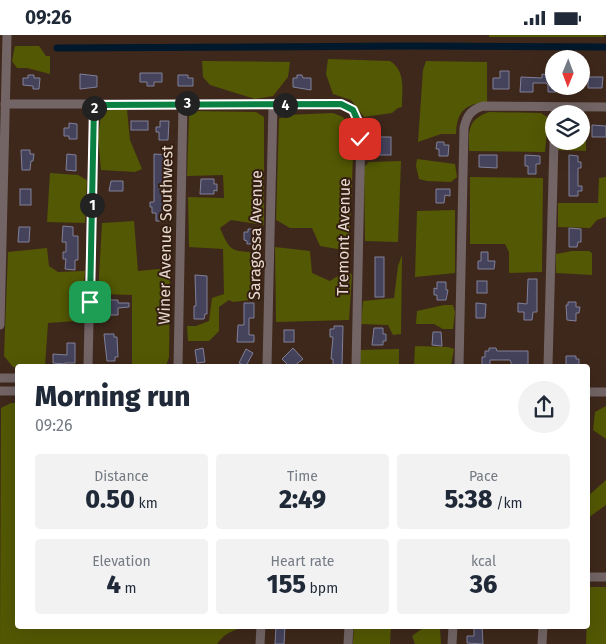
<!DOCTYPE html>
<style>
:root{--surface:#fff;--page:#f2f2f3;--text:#1f2937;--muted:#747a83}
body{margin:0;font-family:"Fira Sans",sans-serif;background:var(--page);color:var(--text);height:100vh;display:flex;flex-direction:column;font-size:19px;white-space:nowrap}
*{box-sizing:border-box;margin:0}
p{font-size:16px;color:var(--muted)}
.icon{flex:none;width:28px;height:28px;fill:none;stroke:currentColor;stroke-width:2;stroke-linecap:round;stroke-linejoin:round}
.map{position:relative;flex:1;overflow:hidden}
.panel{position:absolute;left:15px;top:329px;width:575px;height:265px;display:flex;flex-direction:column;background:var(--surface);border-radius:5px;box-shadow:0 5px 20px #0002}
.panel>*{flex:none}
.needle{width:32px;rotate:181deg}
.controls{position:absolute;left:545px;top:15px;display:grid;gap:10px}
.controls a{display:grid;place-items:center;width:45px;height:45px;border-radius:50%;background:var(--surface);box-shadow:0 5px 20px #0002;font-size:25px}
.pin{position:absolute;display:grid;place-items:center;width:42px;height:42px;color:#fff;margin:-21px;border-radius:10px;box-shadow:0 2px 8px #0006}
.km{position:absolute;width:25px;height:25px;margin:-12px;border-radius:50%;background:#222;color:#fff;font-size:14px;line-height:25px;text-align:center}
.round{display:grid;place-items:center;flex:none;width:52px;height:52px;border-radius:26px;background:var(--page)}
.summary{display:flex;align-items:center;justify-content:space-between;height:85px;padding:0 20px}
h1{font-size:28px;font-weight:800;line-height:38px}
.figures{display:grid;grid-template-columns:repeat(3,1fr);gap:8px;height:85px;padding:5px 20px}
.figures div{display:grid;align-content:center;border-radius:5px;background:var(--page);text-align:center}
.figures b{font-size:25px;font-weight:800}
.figures small{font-size:14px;font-weight:400}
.figures p{font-size:14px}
.status{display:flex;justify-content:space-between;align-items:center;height:35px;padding:0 25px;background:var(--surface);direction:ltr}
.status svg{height:14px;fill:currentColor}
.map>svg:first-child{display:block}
.green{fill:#535804}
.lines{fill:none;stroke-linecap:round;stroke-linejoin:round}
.canal{stroke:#00182b;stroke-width:7}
.building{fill:#44435b;stroke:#81809b}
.minor{stroke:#736566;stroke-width:9}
.route-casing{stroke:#fff;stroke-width:10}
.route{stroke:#0b8043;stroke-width:6}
.labels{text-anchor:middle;stroke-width:4;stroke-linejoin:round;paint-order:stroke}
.street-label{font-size:16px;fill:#e9dbd2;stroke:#331e11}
</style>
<div class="status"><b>09:26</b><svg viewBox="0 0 49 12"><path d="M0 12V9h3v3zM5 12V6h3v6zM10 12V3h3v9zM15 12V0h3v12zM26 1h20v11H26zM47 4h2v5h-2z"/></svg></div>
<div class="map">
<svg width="606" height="609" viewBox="0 0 606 609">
<rect width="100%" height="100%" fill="#3e281b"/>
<!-- green -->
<g class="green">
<rect x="489" y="0" width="115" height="2"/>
<polygon points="15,11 39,11 46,21 50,21 50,39 27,33 17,33 12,26"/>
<path d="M328 24 390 26C406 36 402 55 402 72L398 73 392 78 364 82 351 65 333 59 326 39Z"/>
<polygon points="202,26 290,27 288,42 273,61 255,64 210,50 203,42"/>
<path d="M426 26 487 27V67C465 69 457 76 456 99H441L418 107 423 35Z"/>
<polygon points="108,75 127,75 130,105 142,134 135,137 101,135 98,102 101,80"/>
<path d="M194 76 256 77 264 82V190L231 185 220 193C231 219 232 215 259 218V264L233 267 229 265 219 272V296L209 306H188L187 291H196L209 286 212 263 224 259 223 214 189 212 188 162 224 163 223 140 187 141 189 81Z"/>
<path d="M489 77 541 78 547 82 548 86 545 117 469 116C469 95 467 85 489 77Z"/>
<polygon points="333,78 343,82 354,99 349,216 320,211 312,193 290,193 276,185 279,84 286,80"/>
<polygon points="581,79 586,80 586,116 558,115 558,106 581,106"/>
<polygon points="417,124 455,129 457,142 451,147 427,146 419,144 416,131"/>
<polygon points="401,126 398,207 365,206 364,132 369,127"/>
<polygon points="50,138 78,140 87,145 85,188 47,187"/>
<polygon points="470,142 543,143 542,237 509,238 509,217 505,209 470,209"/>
<polygon points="606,142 606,182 597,185 590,193 558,192 558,168 598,168 599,143"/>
<polygon points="455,175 455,238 415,242 417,176"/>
<polygon points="134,186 138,236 159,234 170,237 169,322 166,331 132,331 132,260 98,259 102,188"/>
<polygon points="275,212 310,216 312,238 330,246 347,235 352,240 349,285 276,287"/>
<polygon points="47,213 49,231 58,237 85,236 81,279 76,286 48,288 45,331 13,332 4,321 8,217"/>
<polygon points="572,216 589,216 592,218 592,240 556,238 556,219"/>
<polygon points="402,220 401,299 393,300 388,290 361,289 363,266 394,263 398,231"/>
<polygon points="444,270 453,270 455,277 453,294 443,294 434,289 416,289 417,276"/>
<polygon points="415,311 448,312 454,314 451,331 414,331"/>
<polygon points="399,314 399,331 360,331 360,315"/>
<path d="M11 368H18V591H250C236 594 225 597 217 609H0L1 373Z"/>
<polygon points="606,371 606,404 593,395 595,377"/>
<polygon points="606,445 606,470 588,483 590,498 588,499 588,461"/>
<polygon points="588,552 606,552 606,609 586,609"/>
<polygon points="354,591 391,591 390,609 353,609"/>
<polygon points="423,593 440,593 441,609 415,609 412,601"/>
</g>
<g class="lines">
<!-- canal -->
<polyline class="canal" points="57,13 411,11 606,12"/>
</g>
<!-- building -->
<g class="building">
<polygon points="500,36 509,36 509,54 493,54 493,43 500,43"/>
<polygon points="140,38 162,38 162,47 154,47 154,51 147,51 147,47 140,47"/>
<polygon points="80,39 97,41 97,52 80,54"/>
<polygon points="542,39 554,41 556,57 548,57 548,50 546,48 533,48 533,57 520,57 521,42 542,43"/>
<polygon points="28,40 34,40 34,43 40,43 39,54 33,54 33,51 23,50 23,43 28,43"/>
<polygon points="178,40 188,40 188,43 193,43 193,51 178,51"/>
<polygon points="297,40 302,40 303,43 311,43 311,55 293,52 293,43 297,43"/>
<polygon points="588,42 603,42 602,53 588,53"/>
<rect x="131" y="86" width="17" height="9"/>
<polygon points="160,86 169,86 168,105 159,105 159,97 156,97 156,92 160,92"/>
<polygon points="69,88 77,89 77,104 69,104 69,101 64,101 64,93 69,93"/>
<polygon points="592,90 606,91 606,102 592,102"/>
<rect x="377" y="102" width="14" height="18"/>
<polygon points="437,107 444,107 444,110 449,110 448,121 439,121 439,114 436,114"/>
<polygon points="21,115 30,115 30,119 34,119 33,126 31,126 30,135 22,135"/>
<polygon points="67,119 76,120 76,136 66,135"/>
<polygon points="154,119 169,120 169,126 165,126 164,153 167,153 166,186 156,186 156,178 152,178 152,172 150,172 150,167 154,167"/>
<polygon points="479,120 497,120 497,133 479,132"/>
<polygon points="525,120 540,121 540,129 536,129 536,139 528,139 528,131 525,131"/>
<polygon points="569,120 578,121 578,127 581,127 581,133 578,133 578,151 582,151 582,156 578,156 578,161 569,161"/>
<polygon points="201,144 214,144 214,149 217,149 217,156 214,155 214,159 200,159"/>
<polygon points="111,146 123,146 123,156 109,156"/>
<rect x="20" y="154" width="11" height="16"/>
<polygon points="436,154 450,154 450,161 445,160 444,168 436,168"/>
<polygon points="63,191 73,192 73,201 78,201 78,225 75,225 75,235 65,234 66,224 63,224 63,217 66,217 66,207 62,207"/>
<polygon points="19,192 30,192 29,207 18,207"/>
<polygon points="569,193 581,194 581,207 578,207 577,212 569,212"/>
<polygon points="248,194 256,194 255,209 247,209 247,206 244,205 244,197 248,197"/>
<polygon points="481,217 488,217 488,226 495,226 494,234 478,234 478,226 481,226"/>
<rect x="375" y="222" width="9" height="40"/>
<polygon points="195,240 207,241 207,279 205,279 204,284 194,284 194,271 196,271"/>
<polygon points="528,244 537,244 537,277 533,277 532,285 524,285 524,277 518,277 518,268 527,269"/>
<rect x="477" y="246" width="10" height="12"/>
<polygon points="437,247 446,247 446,255 448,255 446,265 437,265 437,260 434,260 434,253 437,254"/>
<polygon points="106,265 118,265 118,268 129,268 129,272 118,273 118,280 110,280 108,271 106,271"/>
<polygon points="568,267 576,267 576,272 580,272 579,278 576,278 576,286 567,285 566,270 568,270"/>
<polygon points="244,268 254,268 254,283 249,283 249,300 254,300 254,307 237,307 238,290 244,290"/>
<polygon points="476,268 486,269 485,283 476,283"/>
<polygon points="334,291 343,291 342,331 333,331 333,324 331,324 333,302 330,302 330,294 334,294"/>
<polygon points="374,293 383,293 383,299 386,299 386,306 383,306 383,310 372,310"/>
<rect x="284" y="295" width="10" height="12"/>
<polygon points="433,297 441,297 442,311 432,310"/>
<polygon points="104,299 114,299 114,302 117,302 118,322 115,322 115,326 107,326"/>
<polygon points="67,308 75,308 75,328 65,328 65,329 53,328 53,319 67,320"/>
<polygon points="203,313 205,327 197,328 195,315"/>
<polygon points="293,313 303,324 294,331 288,330 282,324"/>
<polygon points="489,313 496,313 497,316 528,316 528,331 512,330 510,325 490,325 490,331 482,331 482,322 485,322 485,316 489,316"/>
<polygon points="246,314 253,318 246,331 239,328"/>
<polygon points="566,321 576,321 576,324 579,324 579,331 566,331"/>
<polygon points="276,591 285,591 284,609 275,609"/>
<polygon points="474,591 482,591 483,609 467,608 467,601 474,601"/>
</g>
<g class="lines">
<!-- minor -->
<g class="minor">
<polyline points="5,69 341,69 353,75 361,93 356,331"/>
<polyline points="0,290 7,0"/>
<polyline points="88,331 94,70"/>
<polyline points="178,331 183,68"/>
<polyline points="267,331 273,70"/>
<path d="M459 331 464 93C467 80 471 75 483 71L606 72"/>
<polyline points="548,331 554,106"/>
<polyline points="0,343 18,343"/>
<polyline points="0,356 18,356"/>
<polyline points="588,357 606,357"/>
<polyline points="588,542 606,542"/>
<polyline points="260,609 261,591"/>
<polyline points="348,609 349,591"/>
<polyline points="452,609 453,591"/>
<polyline points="542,609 543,591"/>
</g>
</g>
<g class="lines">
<defs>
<polyline id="route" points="90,267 94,70 341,69 353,75 361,93 360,104"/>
</defs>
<!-- route casing -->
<use href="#route" class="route-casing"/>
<!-- route -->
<use href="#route" class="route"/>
</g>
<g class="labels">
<!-- street labels -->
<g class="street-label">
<text transform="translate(165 200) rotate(-89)" y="6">Winer Avenue Southwest</text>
<text transform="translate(255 200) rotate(-89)" y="6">Saragossa Avenue</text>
<text transform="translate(343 202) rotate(-89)" y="6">Tremont Avenue</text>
</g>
</g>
</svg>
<div class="controls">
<a><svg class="needle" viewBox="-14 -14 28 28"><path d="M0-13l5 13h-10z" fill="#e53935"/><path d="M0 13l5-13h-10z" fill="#747a83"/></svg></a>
<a><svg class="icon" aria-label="layers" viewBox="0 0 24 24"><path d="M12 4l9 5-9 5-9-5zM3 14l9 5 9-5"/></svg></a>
</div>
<div class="pin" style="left:90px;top:267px;background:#1e9e55"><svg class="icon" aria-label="arrive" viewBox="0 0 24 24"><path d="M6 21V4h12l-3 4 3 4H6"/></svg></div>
<div class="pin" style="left:360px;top:104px;background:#d93025"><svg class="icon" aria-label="check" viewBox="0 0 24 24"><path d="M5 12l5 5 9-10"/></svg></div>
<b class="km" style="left:92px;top:170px">1</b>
<b class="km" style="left:94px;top:73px">2</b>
<b class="km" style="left:187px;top:68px">3</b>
<b class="km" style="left:285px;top:70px">4</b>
<section class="panel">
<div class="summary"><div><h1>Morning run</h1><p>09:26</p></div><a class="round"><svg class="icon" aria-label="share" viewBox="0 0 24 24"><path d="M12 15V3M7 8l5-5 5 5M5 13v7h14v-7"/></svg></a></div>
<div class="figures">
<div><p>Distance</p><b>0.50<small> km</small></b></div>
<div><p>Time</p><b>2:49</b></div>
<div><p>Pace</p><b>5:38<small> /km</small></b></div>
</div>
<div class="figures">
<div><p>Elevation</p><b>4<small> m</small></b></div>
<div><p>Heart rate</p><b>155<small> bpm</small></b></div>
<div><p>kcal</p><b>36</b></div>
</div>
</section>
</div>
